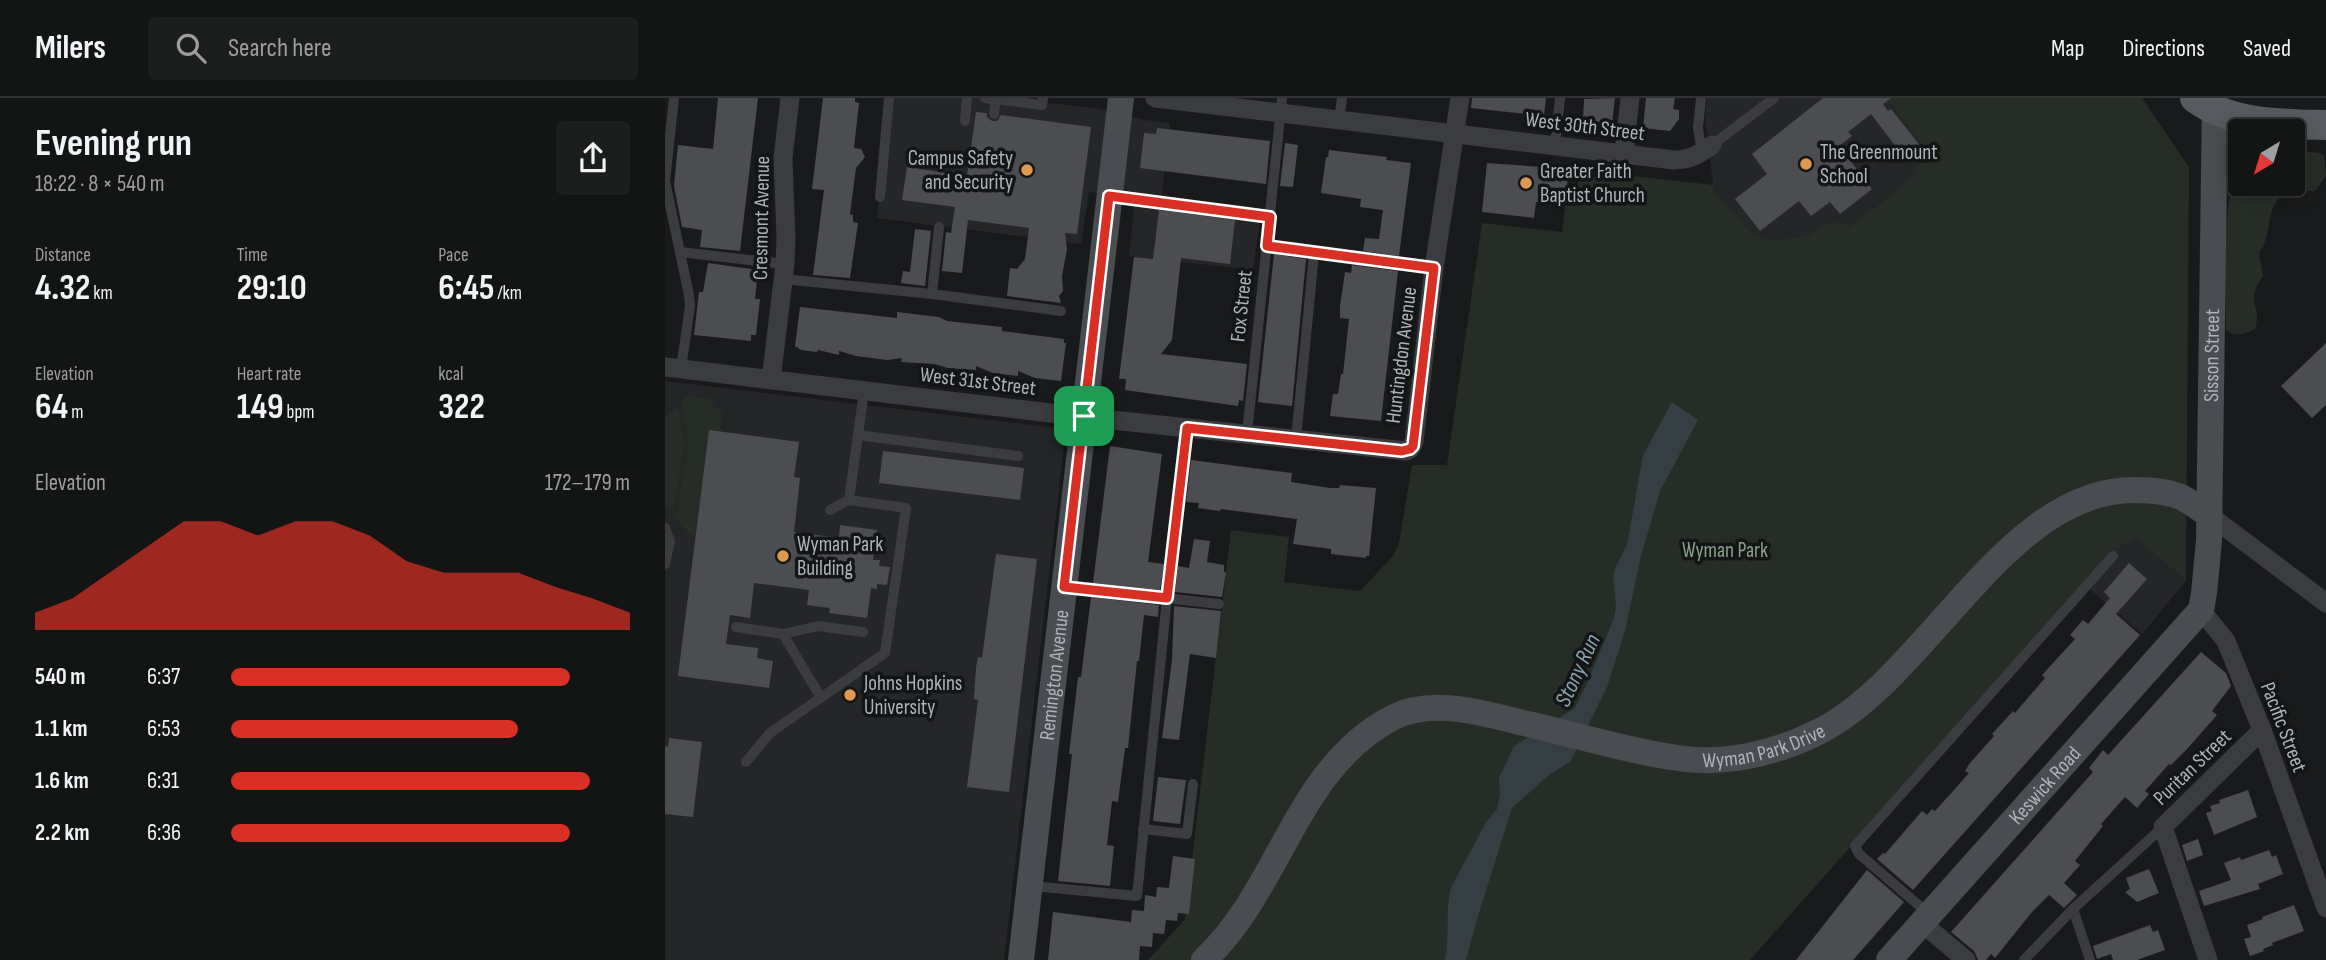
<!DOCTYPE html>
<meta charset="utf-8">
<style>
:root{--surface:#131414;--page:#1c1d1d;--text:#f1f3f6;--muted:#9d9ea0;--line:#323334;--accent:#d93025}
body{margin:0;font-family:"Sofia Sans Condensed",sans-serif;background:var(--page);color:var(--text);height:100vh;display:flex;flex-direction:column;font-size:26px;white-space:nowrap}
*{box-sizing:border-box;margin:0}
p{font-size:23px;color:var(--muted)}
.icon{flex:none;width:38px;height:38px;fill:none;stroke:currentColor;stroke-width:2;stroke-linecap:round;stroke-linejoin:round}
.map{position:relative;flex:1;overflow:hidden}
.sheet{display:flex;flex-direction:column;background:var(--surface);width:665px}
.sheet>*{flex:none}
.needle{width:46px;rotate:218deg}
.fabs{position:absolute;left:1563px;top:21px;display:grid;gap:14px}
.fabs a{display:grid;place-items:center;width:77px;height:77px;border-radius:7px;background:var(--surface);box-shadow:0 4px 18px #0003,0 0 0 2px var(--line);font-size:35px}
.pin{position:absolute;display:grid;place-items:center;width:60px;height:60px;color:#fff;margin:-30px;border-radius:14px;box-shadow:0 4px 10px #0006}
.round{display:grid;place-items:center;flex:none;width:74px;height:74px;border-radius:7px;background:var(--page)}
.overview{display:flex;align-items:center;justify-content:space-between;height:119px;padding:0 35px}
h1{font-size:38px;font-weight:700;line-height:52px}
.stats{display:grid;grid-template-columns:repeat(3,1fr);gap:10px;height:119px;padding:7px 35px}
.stats div{display:grid;align-content:center}
.stats b{font-size:35px;font-weight:700}
.stats small{font-size:19px;font-weight:400}
.stats p{font-size:19px}
.chart{height:196px;padding:14px 35px}
.chart p{display:flex;justify-content:space-between}
.chart svg{width:100%;height:126px;margin-top:7px;fill:var(--accent);opacity:.7}
ul{padding:0 35px;list-style:none;font-size:23px}
li{display:grid;grid-template-columns:112px 84px 1fr;align-items:center;height:52px}
li i{height:18px;border-radius:9px;background:var(--accent)}
header{display:flex;align-items:center;gap:42px;box-sizing:border-box;height:98px;padding:0 35px;background:var(--surface);border-bottom:2px solid var(--line)}
header strong{font-size:33px}
nav{display:flex;gap:38px;margin-inline-start:auto;font-size:24px}
.search{width:490px;height:63px;background:var(--page);display:flex;align-items:center;gap:18px;box-sizing:border-box;padding:0 24px;border-radius:7px;color:var(--muted);font-size:26px}
main{display:flex;flex:1;min-height:0}
.map>svg:first-child{display:block}
.built{fill:#252628}
.green{fill:#262d26}
.water{fill:#353e43}
.building{fill:#4c4d50}
.lines{fill:none;stroke-linecap:round;stroke-linejoin:round}
.lane{stroke:#3b3c40;stroke-width:10}
.street{stroke:#3b3c40;stroke-width:19}
.secondary{stroke:#494c50;stroke-width:26}
.primary{stroke:#575a5e;stroke-width:30}
.route-casing{stroke:#fff;stroke-width:14}
.route{stroke:#d93025;stroke-width:9}
.poi-dot{fill:#dd994f;stroke:#141516;stroke-width:2.5}
.labels{text-anchor:middle;stroke-width:7;stroke-linejoin:round;paint-order:stroke}
.street-label{font-size:21px;fill:#adb3b9;stroke:#141516}
.poi-label{font-size:21px;fill:#adb3b9;stroke:#141516;text-anchor:start}
.park-label{font-size:21px;fill:#89a287;stroke:#141516}
.water-label{font-size:23px;font-style:italic;fill:#89a3b0;stroke:#141516}
</style>
<header>
<strong>Milers</strong>
<div class="search"><svg class="icon" aria-label="search" viewBox="0 0 24 24"><circle cx="10" cy="10" r="6"/><path d="M15 15l6 6"/></svg>Search here</div>
<nav><a>Map</a><a>Directions</a><a>Saved</a></nav>
</header>
<main>
<section class="sheet">
<div class="overview"><div><h1>Evening run</h1><p>18:22 · 8 × 540 m</p></div><a class="round"><svg class="icon" aria-label="share" viewBox="0 0 24 24"><path d="M12 15V3M7 8l5-5 5 5M5 13v7h14v-7"/></svg></a></div>
<div class="stats">
<div><p>Distance</p><b>4.32<small> km</small></b></div>
<div><p>Time</p><b>29:10</b></div>
<div><p>Pace</p><b>6:45<small> /km</small></b></div>
</div>
<div class="stats">
<div><p>Elevation</p><b>64<small> m</small></b></div>
<div><p>Heart rate</p><b>149<small> bpm</small></b></div>
<div><p>kcal</p><b>322</b></div>
</div>
<div class="chart"><p><span>Elevation</span>172–179 m</p>
<svg viewBox="0 0 160 44" preserveAspectRatio="none"><path d="M0 44V38L10 33L20 24L30 15L40 6L50 6L60 11L70 6L80 6L90 11L100 20L110 24L120 24L130 24L140 29L150 33L160 38V44z"/></svg>
</div>
<ul>
<li><b>540 m</b>6:37<i style="width:85%"></i></li>
<li><b>1.1 km</b>6:53<i style="width:72%"></i></li>
<li><b>1.6 km</b>6:31<i style="width:90%"></i></li>
<li><b>2.2 km</b>6:36<i style="width:85%"></i></li>
</ul>
</section>
<div class="map">
<svg width="1661" height="862" viewBox="0 0 1661 862">
<rect width="100%" height="100%" fill="#191a1b"/>
<!-- built -->
<g class="built">
<polygon points="225,0 340,0 429,10 480,22 505,25 496,103 596,115 588,172 464,158 470,100 424,94 416,146 212,120"/>
<polygon points="1042,0 1345,0 1357,12 1141,164 1118,168 1049,94 1040,20"/>
<polygon points="0,283 401,331 339,862 0,862"/>
<polygon points="1470,439 1521,483 1477,536 1419,486 1444,457"/>
</g>
<!-- green -->
<g class="green">
<polygon points="1217,0 1477,0 1524,69 1521,483 1470,439 1444,457 1085,862 483,862 520,821 566,432 624,439 619,484 695,493 728,458 734,445 747,367 782,367 817,125 897,134 900,108 911,108 914,72 1049,87 1049,94 1089,137 1105,142 1142,139 1167,124 1183,126 1182,132 1251,77 1250,67 1263,54 1227,6 1221,6"/>
<path d="M1628 52 1655 55 1659 58 1661 78 1650 93 1622 94C1597 111 1610 133 1594 155L1598 178C1578 206 1598 206 1590 231 1580 236 1571 240 1561 232 1561 192 1555 98 1575 67V86H1628Z"/>
<polygon points="20,298 47,301 49,308 58,316 55,334 44,333 30,438 22,434 11,419 23,348 17,304"/>
<polygon points="13,308 19,347 9,412 6,414 0,408 0,319"/>
</g>
<!-- water -->
<path class="water" d="M1007 304 1033 322 995 393 976 458 960 533 942 589 905 664 884 677 847 710 813 818 801 862H780C785 838 780 813 786 789L822 723 832 711 835 697 834 680 849 648 910 610 920 590 949 520 951 508 948 479 951 468 962 447 978 357Z"/>
<!-- building -->
<g class="building">
<polygon points="53,0 93,0 75,153 35,149 37,132 17,129 9,88 13,47 48,51"/>
<polygon points="158,0 190,0 190,4 194,5 189,50 196,51 200,59 191,70 185,116 188,117 188,124 193,125 185,180 148,177 159,92 147,91"/>
<polygon points="807,0 881,0 879,18 806,10"/>
<polygon points="950,0 947,26 918,23 919,1"/>
<polygon points="981,0 1010,0 1008,11 1014,12 1014,21 1005,33 978,30"/>
<polygon points="1158,0 1226,0 1218,6 1223,13 1226,11 1257,50 1241,62 1206,16 1183,34 1187,38 1174,48 1207,91 1175,116 1165,104 1146,118 1134,103 1095,133 1070,101 1102,76 1087,56"/>
<polygon points="311,14 322,15 322,19 327,23 332,23 336,17 426,29 412,136 400,135 402,151 397,178 398,193 394,198 396,205 342,198 345,170 352,171 360,161 364,130 303,122 297,175 277,173 281,134 286,135 290,109 237,102 242,69 302,78"/>
<polygon points="492,30 605,43 601,86 475,70 479,35 491,36"/>
<polygon points="620,45 633,47 628,89 615,88"/>
<polygon points="664,52 722,59 721,62 746,65 734,158 698,153 700,140 714,141 718,112 695,109 696,101 656,95 661,59 663,59"/>
<polygon points="822,65 904,71 900,107 871,104 869,120 817,114"/>
<polygon points="494,112 570,122 565,166 516,160 507,242 496,256 582,266 578,303 574,302 573,308 460,292 461,281 454,281 469,159 488,161"/>
<polygon points="250,131 266,133 260,188 236,185 238,173 245,174"/>
<polygon points="609,156 641,161 627,308 593,304"/>
<polygon points="43,165 93,172 90,201 95,201 91,237 86,237 86,243 29,237 34,194 38,194"/>
<polygon points="687,167 733,173 716,323 665,318 668,296 673,296 676,276 678,276 684,221 675,220 675,208 680,174 686,175"/>
<polygon points="135,209 232,220 232,214 274,219 282,223 337,229 337,233 399,241 399,245 401,245 396,283 370,280 353,273 353,278 328,275 311,268 311,272 283,270 269,266 236,264 237,260 222,262 191,258 174,253 174,257 153,252 152,254 136,252 130,248"/>
<polygon points="1661,245 1661,307 1647,320 1616,288"/>
<polygon points="44,332 134,344 129,379 135,380 129,434 174,440 175,427 212,432 208,462 215,462 214,468 225,469 222,487 212,486 212,491 206,490 202,520 164,515 165,510 142,507 144,492 89,485 85,520 65,517 61,546 93,550 92,560 108,563 104,590 13,578"/>
<polygon points="445,348 497,356 483,464 499,466 495,492 428,485"/>
<polygon points="218,353 359,370 355,402 214,385"/>
<polygon points="526,362 627,375 626,384 665,390 674,390 675,387 711,390 704,458 701,458 701,460 666,456 666,451 628,446 632,421 556,411 555,413 533,410 534,405 521,404"/>
<polygon points="529,441 545,443 542,464 559,467 559,474 561,474 557,499 510,494 513,468 524,470"/>
<polygon points="331,456 372,461 344,694 302,689 313,602 309,601 311,569 313,559 317,560"/>
<polygon points="1464,465 1482,481 1451,516 1475,537 1248,792 1212,761 1218,755 1220,756 1257,713 1262,717 1267,711 1270,713 1288,693 1304,675 1300,673 1305,665 1329,638 1327,636 1348,613 1350,615 1380,580 1377,577 1410,541 1405,537 1418,522 1423,526 1445,500 1439,494"/>
<polygon points="426,499 494,507 493,519 479,517 474,563 472,563 463,650 460,650 453,704 447,703 442,747 449,748 445,788 393,783 407,656 404,656 413,579 416,579"/>
<polygon points="509,508 556,513 551,560 525,556 514,642 497,640 507,562"/>
<polygon points="1536,554 1561,575 1566,588 1547,613 1552,617 1522,651 1506,667 1504,666 1480,693 1484,696 1472,710 1460,699 1436,726 1438,728 1410,763 1415,767 1399,785 1412,797 1399,810 1384,797 1367,814 1330,860 1326,856 1321,862 1313,862 1309,853 1286,834 1428,674 1424,670 1438,652 1443,657"/>
<polygon points="4,640 37,644 28,719 0,716 0,648 3,649"/>
<polygon points="493,679 521,682 515,726 488,723"/>
<polygon points="1583,692 1592,719 1549,737 1541,715 1547,713 1545,708 1555,705 1554,702"/>
<polygon points="1533,741 1538,757 1522,763 1517,747"/>
<polygon points="1604,752 1607,759 1611,757 1618,776 1593,786 1595,791 1539,808 1534,793 1566,782 1559,765 1575,759 1576,762"/>
<polygon points="508,758 530,761 524,816 513,815 512,823 501,822 499,836 488,835 487,849 475,848 474,862 383,862 388,814 466,824 467,812 479,813 480,797 491,799 492,789 504,790"/>
<polygon points="1484,771 1494,795 1472,804 1460,794 1465,791 1461,780"/>
<polygon points="1202,772 1239,804 1188,862 1131,862"/>
<polygon points="1629,807 1639,833 1607,845 1608,847 1598,851 1599,853 1585,858 1579,841 1586,839 1582,827 1598,821 1597,819"/>
<polygon points="1485,827 1488,834 1493,832 1500,852 1472,862 1448,862 1446,856 1432,861 1428,848"/>
</g>
<g class="lines">
<!-- lane -->
<g class="lane">
<polyline points="9,0 0,83 24,197 25,208 16,271"/>
<polyline points="320,0 377,7 378,0"/>
<polyline points="1036,0 1033,30 1037,54"/>
<polyline points="329,16 331,0"/>
<polyline points="674,21 677,0"/>
<polyline points="300,23 302,0"/>
<polyline points="890,47 895,0"/>
<polyline points="1047,47 1109,0"/>
<polyline points="446,98 605,119"/>
<polyline points="215,99 224,0"/>
<polyline points="602,148 769,170"/>
<polyline points="15,154 120,166"/>
<polyline points="118,181 267,196 396,213"/>
<polyline points="267,196 274,129"/>
<polyline points="582,336 617,0"/>
<polyline points="193,337 353,358"/>
<polyline points="631,341 649,156"/>
<polyline points="165,412 184,402"/>
<polyline points="0,430 5,443 0,466"/>
<polyline points="400,489 554,506"/>
<polyline points="71,529 118,536 156,600"/>
<polyline points="118,536 153,528 198,534"/>
<polyline points="81,664 105,635 220,555 241,410 184,402 199,293"/>
<polyline points="478,731 522,736 528,686"/>
<polyline points="367,788 472,798 502,500 522,330"/>
<polyline points="1408,811 1425,862"/>
<polyline points="1264,816 1194,756 1190,748 1448,458"/>
<polyline points="1359,862 1408,811 1498,729"/>
</g>
<!-- street -->
<g class="street">
<path d="M490 0 1009 62C1026 62 1034 56 1047 47"/>
<polyline points="959,55 965,0"/>
<polyline points="0,269 419,319 741,353 745,351 749,344 769,170 795,0"/>
<polyline points="106,282 120,166 121,141 118,60 125,0"/>
<polyline points="1544,417 1661,505"/>
<polyline points="1536,512 1561,543 1597,632 1661,810"/>
<polyline points="1257,825 1301,862"/>
<polyline points="1543,862 1498,729 1597,632"/>
</g>
<!-- secondary -->
<g class="secondary">
<path id="s1" d="M356 862 456 0"/>
<path id="s2" d="M539 862C615 792 631 670 727 620 769 598 824 617 867 627 915 638 963 653 1012 660 1058 667 1109 656 1151 635 1262 582 1339 392 1469 392 1485 392 1503 393 1518 400 1527 405 1535 411 1544 417"/>
<path id="s3" d="M1224 862 1536 512 1539 495 1544 443 1550 0"/>
</g>
<!-- primary -->
<path class="primary" d="M1530 0C1566 27 1618 26 1661 27"/>
</g>
<g class="lines">
<defs>
<polygon id="route" points="444,98 605,119 602,148 769,170 748,348 745,351 737,353 522,330 502,500 399,489"/>
</defs>
<!-- route casing -->
<use href="#route" class="route-casing"/>
<!-- route -->
<use href="#route" class="route"/>
</g>
<!-- markers -->
<g class="poi-dot">
<circle cx="1141" cy="66" r="7"/>
<circle cx="362" cy="72" r="7"/>
<circle cx="861" cy="85" r="7"/>
<circle cx="118" cy="458" r="7"/>
<circle cx="185" cy="597" r="7"/>
</g>
<g class="labels">
<!-- street labels -->
<g class="street-label">
<text transform="translate(920 28) rotate(7)" y="7">West 30th Street</text>
<text transform="translate(96 120) rotate(-89)" y="7">Cresmont Avenue</text>
<text transform="translate(576 208) rotate(-84)" y="7">Fox Street</text>
<text dy="7" stroke="none"><textPath href="#s3" startOffset="724">Sisson Street</textPath></text>
<text transform="translate(736 257) rotate(-83)" y="7">Huntingdon Avenue</text>
<text transform="translate(313 283) rotate(7)" y="7">West 31st Street</text>
<text dy="7" stroke="none"><textPath href="#s1" startOffset="287">Remington Avenue</textPath></text>
<text transform="translate(1619 629) rotate(69)" y="7">Pacific Street</text>
<text dy="7" stroke="none"><textPath href="#s2" startOffset="691">Wyman Park Drive</textPath></text>
<text transform="translate(1527 669) rotate(-44)" y="7">Puritan Street</text>
<text dy="7" stroke="none"><textPath href="#s3" startOffset="234">Keswick Road</textPath></text>
</g>
<!-- poi labels -->
<g class="poi-label">
<text x="1155" y="61">The Greenmount<tspan x="1155" dy="24">School</tspan></text>
<text x="348" y="67" text-anchor="end">Campus Safety<tspan x="348" dy="24">and Security</tspan></text>
<text x="875" y="80">Greater Faith<tspan x="875" dy="24">Baptist Church</tspan></text>
<text x="132" y="453">Wyman Park<tspan x="132" dy="24">Building</tspan></text>
<text x="199" y="592">Johns Hopkins<tspan x="199" dy="24">University</tspan></text>
</g>
<!-- park labels -->
<g class="park-label">
<text x="1060" y="459">Wyman Park</text>
</g>
<!-- water labels -->
<g class="water-label">
<text transform="translate(912 572) rotate(-65)" y="8">Stony Run</text>
</g>
</g>
</svg>
<div class="fabs">
<a><svg class="needle" viewBox="-14 -14 28 28"><path d="M0-13l5 13h-10z" fill="#e53935"/><path d="M0 13l5-13h-10z" fill="#9d9ea0"/></svg></a>
</div>
<div class="pin" style="left:419px;top:318px;background:#1e9e55"><svg class="icon" aria-label="arrive" viewBox="0 0 24 24"><path d="M6 21V4h12l-3 4 3 4H6"/></svg></div>
</div>
</main>
